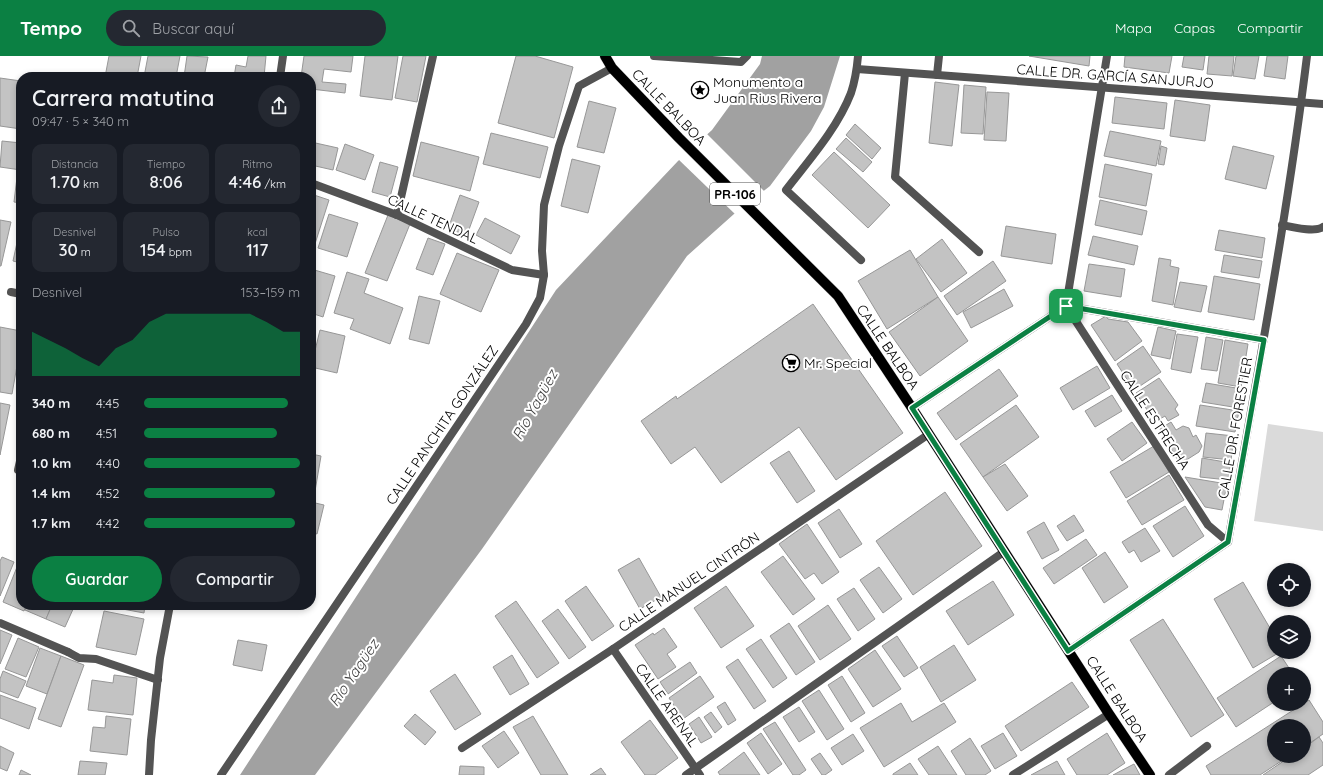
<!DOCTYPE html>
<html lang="es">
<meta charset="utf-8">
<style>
:root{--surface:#171b24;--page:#242831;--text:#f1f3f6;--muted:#9ea1a6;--accent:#0b8043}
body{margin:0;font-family:Quicksand,sans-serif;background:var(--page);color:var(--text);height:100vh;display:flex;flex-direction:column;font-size:15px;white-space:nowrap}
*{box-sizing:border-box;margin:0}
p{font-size:13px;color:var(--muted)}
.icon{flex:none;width:22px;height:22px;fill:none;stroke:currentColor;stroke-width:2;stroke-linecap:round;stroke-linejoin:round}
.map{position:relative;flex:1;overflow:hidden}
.sheet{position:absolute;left:16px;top:16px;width:300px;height:538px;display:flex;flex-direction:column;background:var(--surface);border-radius:16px;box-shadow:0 2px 6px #0003}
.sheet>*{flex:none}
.tools{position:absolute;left:1267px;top:507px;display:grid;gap:8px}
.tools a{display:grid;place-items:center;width:44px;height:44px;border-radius:50%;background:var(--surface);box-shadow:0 2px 6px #0003;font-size:20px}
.pin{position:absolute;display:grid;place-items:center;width:34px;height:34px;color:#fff;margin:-17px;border-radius:8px;box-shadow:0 2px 6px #0006}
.round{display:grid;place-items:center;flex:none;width:42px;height:42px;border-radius:21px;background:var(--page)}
.head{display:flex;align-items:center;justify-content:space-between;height:68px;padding:0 16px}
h1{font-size:22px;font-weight:600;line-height:30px}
.metrics{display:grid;grid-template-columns:repeat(3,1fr);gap:6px;height:68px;padding:4px 16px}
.metrics div{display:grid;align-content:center;border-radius:10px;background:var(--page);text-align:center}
.metrics b{font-size:17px;font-weight:600}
.metrics small{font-size:11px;font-weight:400}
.metrics p{font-size:11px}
.chart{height:112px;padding:8px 16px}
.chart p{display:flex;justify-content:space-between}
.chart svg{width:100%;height:72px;margin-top:4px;fill:var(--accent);opacity:.7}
.action{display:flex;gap:8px;margin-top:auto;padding:8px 16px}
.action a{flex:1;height:46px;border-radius:24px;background:var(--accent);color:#fff;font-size:16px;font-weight:600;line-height:46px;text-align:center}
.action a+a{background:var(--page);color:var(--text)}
ul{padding:0 16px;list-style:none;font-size:13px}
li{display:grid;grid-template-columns:64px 48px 1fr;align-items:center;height:30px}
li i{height:10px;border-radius:5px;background:var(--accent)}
header{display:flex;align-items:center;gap:24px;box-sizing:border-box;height:56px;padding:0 20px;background:var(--accent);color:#fff}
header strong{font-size:19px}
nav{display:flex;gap:22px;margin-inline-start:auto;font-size:14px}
.search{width:280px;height:36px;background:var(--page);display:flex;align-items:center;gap:10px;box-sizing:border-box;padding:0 14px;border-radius:22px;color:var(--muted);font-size:15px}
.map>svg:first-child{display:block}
.green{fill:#dadada}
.water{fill:#a1a1a1}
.pier{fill:#fff}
.building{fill:#c3c3c3;stroke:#979797}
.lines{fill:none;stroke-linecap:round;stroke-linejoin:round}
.primary-casing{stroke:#dbdbdb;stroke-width:11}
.service{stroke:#535353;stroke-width:8}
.minor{stroke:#535353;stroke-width:8}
.primary{stroke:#000;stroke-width:10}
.route-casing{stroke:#fff;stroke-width:8}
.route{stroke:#0b8043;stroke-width:5}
.labels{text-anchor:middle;stroke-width:4;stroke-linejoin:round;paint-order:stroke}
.shield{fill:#fff;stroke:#4c4c4c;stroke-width:1}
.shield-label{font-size:13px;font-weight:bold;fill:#000}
.street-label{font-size:14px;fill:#000;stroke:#fff}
.poi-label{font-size:14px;fill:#000;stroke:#fff;text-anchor:start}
.water-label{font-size:15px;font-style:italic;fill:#424242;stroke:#fff}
</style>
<header>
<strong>Tempo</strong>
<div class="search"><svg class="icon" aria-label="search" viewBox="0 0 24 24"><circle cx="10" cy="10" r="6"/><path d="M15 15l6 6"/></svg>Buscar aquí</div>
<nav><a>Mapa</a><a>Capas</a><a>Compartir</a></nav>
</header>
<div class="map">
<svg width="1323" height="719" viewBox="0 0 1323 719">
<rect width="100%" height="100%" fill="#fff"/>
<!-- green -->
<polygon class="green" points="1268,368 1323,376 1323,475 1254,465"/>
<!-- water -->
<polygon class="water" points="762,0 840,0 824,51 811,75 770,130 734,158 687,200 482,493 315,719 240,719 556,234 678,105 712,74 760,8"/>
<!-- pier -->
<polygon class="pier" points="706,77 765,136 736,159 678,103"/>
<!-- building -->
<g class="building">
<polygon points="109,0 141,0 137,21 105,21"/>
<polygon points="148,0 180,0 176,21 144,21"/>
<polygon points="187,0 208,1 204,21 184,21"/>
<polygon points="248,0 266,0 264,21 234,21 236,9 246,11"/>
<polygon points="304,0 353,0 351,16 324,13 322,26 346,28 345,37 311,33 311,21 301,21"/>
<polygon points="365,0 398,0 392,44 360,40"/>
<polygon points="403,0 426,0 417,46 395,42"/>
<polygon points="516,0 535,0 573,11 554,82 498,67"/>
<polygon points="1029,0 1090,0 1089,10"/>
<polygon points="1125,0 1172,0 1169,17 1124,11"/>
<polygon points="1184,0 1205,0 1203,14 1182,11"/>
<polygon points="1209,0 1234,0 1232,20 1207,18"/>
<polygon points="1236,0 1259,0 1255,23 1233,20"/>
<polygon points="1267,0 1288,0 1285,23 1264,20"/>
<polygon points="0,22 21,25 21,73 0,70"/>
<polygon points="935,26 959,29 952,90 929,87"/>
<polygon points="964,29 986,31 983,78 961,77"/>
<polygon points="987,36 1009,37 1006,85 984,84"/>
<polygon points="1115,41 1167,47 1164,73 1112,67"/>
<polygon points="1175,44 1210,49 1205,85 1170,80"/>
<polygon points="589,45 616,52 604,97 577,91"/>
<polygon points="855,68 881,92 872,103 846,79"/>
<polygon points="1110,75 1161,85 1156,110 1104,100"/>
<polygon points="491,77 548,91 540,122 483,108"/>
<polygon points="846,82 872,106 863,116 836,93"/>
<polygon points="2,85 21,87 21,114 0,111"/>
<polygon points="311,86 338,92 333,114 311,109"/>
<polygon points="421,86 479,101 470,135 413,120"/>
<polygon points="345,88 374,99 365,124 336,114"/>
<polygon points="1161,90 1167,92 1164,109 1158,108"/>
<polygon points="1233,90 1274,100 1266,133 1225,123"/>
<polygon points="834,96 890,149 868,172 812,119"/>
<polygon points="572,103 600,110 588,157 561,150"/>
<polygon points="380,106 398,111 390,141 372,136"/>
<polygon points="1105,108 1152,118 1146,150 1099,141"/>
<polygon points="18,113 21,114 21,147 14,146"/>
<polygon points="311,138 329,144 313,194 311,193"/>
<polygon points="460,139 479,146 467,179 448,173"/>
<polygon points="1100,144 1147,155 1142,179 1095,169"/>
<polygon points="329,158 358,167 347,201 318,192"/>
<polygon points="388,159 410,168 387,225 365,217"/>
<polygon points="485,162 520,180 511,198 476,179"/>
<polygon points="0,164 11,166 1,210 0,210"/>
<polygon points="1006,170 1056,178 1052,208 1001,200"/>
<polygon points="1219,174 1265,182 1262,202 1215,194"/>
<polygon points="1093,180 1138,190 1134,209 1088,199"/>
<polygon points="18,182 21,183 21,207 13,205"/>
<polygon points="428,182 445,188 433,219 416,213"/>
<polygon points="942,183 967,217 941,236 916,203"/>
<polygon points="910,194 938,241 887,273 858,225"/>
<polygon points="457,197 499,214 481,256 440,238"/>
<polygon points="1224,199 1262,205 1259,222 1221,216"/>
<polygon points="1159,202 1171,204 1170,210 1179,212 1173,249 1152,245"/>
<polygon points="993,205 1006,225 957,259 944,240"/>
<polygon points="1089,208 1125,213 1121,241 1084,235"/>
<polygon points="311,213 335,220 323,261 311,257"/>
<polygon points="347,216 369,223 364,237 403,252 390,288 350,273 354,263 334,257"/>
<polygon points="1214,220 1260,228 1254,264 1208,256"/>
<polygon points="1180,226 1207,230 1201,256 1174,251"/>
<polygon points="1004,233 1013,250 971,272 963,256"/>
<polygon points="419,240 440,245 429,288 409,283"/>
<polygon points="938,241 968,285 920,320 889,276"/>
<polygon points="813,248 903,377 836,424 799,371 721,427 695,391 671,408 641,365 676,340 677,343"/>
<polygon points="1106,260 1108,263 1128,266 1142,285 1115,305 1091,269"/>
<polygon points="0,271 21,275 21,287 12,338 0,336"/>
<polygon points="1158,271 1176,275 1170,303 1151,299"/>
<polygon points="320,274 345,280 337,317 311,311"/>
<polygon points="1177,278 1198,281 1191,317 1171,313"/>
<polygon points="1206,281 1223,284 1217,315 1201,313"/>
<polygon points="1225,284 1248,288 1241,331 1218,327"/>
<polygon points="1143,290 1161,316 1134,334 1117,308"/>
<polygon points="1097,310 1110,332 1073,354 1060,332"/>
<polygon points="999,313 1018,340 956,384 937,357"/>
<polygon points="1159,322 1178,349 1175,353 1179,359 1168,365 1165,360 1155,366 1136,337"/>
<polygon points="1206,327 1242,333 1239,352 1202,346"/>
<polygon points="1112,339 1122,355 1095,371 1085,355"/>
<polygon points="0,347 10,349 0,399"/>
<polygon points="1016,349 1039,381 983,421 960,388"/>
<polygon points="1200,349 1239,355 1235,376 1196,370"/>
<polygon points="1132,366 1147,387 1122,405 1107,383"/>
<polygon points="1171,366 1176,374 1183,370 1189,372 1193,381 1196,379 1202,390 1199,396 1180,408 1160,373"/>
<polygon points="1206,377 1234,380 1231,404 1203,401"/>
<polygon points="1154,390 1169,416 1126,442 1110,416"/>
<polygon points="789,395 815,435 797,447 770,407"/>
<polygon points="311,398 321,400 315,435 311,434"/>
<polygon points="1202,402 1231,407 1228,424 1200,421"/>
<polygon points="1005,408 1028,440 1007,455 983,421"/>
<polygon points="1169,419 1184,444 1142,469 1127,445"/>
<polygon points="1185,421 1227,428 1222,454 1205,451"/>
<polygon points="945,436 982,490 913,539 876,485"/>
<polygon points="311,446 324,449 317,478 311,476"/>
<polygon points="1185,450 1204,480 1173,501 1153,470"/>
<polygon points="839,453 862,488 840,502 818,467"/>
<polygon points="1074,459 1084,475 1067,485 1057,470"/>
<polygon points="1044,466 1059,494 1042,503 1027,476"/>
<polygon points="807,468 839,516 822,528 814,517 805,523 779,488"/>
<polygon points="1145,472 1160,495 1141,506 1134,494 1129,497 1122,486"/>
<polygon points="1086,483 1097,499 1054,528 1043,512"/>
<polygon points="1105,496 1128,531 1104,547 1082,512"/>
<polygon points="783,500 815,543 793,559 761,516"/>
<polygon points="2,501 14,506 0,540 0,505"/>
<polygon points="639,502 661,541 640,553 618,514"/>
<polygon points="19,506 21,507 21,549 26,549 24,555 3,546"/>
<polygon points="879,511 902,543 883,557 860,524"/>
<polygon points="993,525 1014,559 968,589 946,555"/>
<polygon points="1243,526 1274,579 1274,596 1280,596 1253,612 1214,543"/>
<polygon points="586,530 614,570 592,585 565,545"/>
<polygon points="726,530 754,570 721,592 694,552"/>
<polygon points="854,532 875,563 858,575 837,543"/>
<polygon points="516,545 559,607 537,622 495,560"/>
<polygon points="27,549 52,549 46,563 25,554"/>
<polygon points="52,549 69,549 74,551 65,571 46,563"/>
<polygon points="101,549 145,549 144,557"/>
<polygon points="828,549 851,583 820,604 798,570"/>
<polygon points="558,553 586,591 569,603 542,565"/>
<polygon points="104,555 144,563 136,599 96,591"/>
<polygon points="1163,563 1224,659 1191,681 1130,584"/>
<polygon points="789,567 815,606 796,619 770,580"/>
<polygon points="664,572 677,591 667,598 676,611 658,623 635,589 653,577 654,579"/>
<polygon points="0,574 12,579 0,608"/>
<polygon points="897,580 918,612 904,621 882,590"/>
<polygon points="18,582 39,591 26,621 5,613"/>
<polygon points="761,583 787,622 773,632 746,593"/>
<polygon points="238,584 267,589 262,615 233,609"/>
<polygon points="954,589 976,624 941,646 920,611"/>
<polygon points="40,592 61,600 47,638 26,630"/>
<polygon points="875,594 901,633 873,651 848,613"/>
<polygon points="512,599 529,628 510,639 493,611"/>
<polygon points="61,600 84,609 61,671 38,663"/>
<polygon points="1281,600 1293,618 1274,618 1274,646 1236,671 1217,642"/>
<polygon points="738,603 766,645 754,653 726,611"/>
<polygon points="690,606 697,617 668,638 660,626"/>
<polygon points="3,615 26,625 18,642 0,635 0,623"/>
<polygon points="455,618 481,658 455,674 430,635"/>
<polygon points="114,619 137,622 133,659 88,654 92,624 113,627"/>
<polygon points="700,620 714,641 683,663 669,642"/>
<polygon points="842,620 865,657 851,666 828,629"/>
<polygon points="1072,626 1089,651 1021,695 1005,670"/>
<polygon points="819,634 844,673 827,684 802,645"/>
<polygon points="0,640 0,639 36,652 29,673 0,662"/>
<polygon points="1309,644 1323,666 1323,678 1304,691 1304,670 1274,670 1274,700 1289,700 1260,719 1211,719 1206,710"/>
<polygon points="725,646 736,664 728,669 717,651"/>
<polygon points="901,647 912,666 944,647 956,666 884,711 860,672"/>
<polygon points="799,651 815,676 799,686 783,661"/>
<polygon points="711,656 722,671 715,677 704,661"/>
<polygon points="415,658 436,676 425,689 404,670"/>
<polygon points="106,660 131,663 127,699 90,695 93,671 105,672"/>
<polygon points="533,660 568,719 541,719 513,671"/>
<polygon points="699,661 712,681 701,687 689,668"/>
<polygon points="650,664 678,702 655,719 645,719 621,686"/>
<polygon points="775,666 806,714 799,719 793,719 763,673"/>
<polygon points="504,675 519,697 498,712 482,690"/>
<polygon points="761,677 782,708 768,718 747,687"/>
<polygon points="1003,677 1017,700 995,713 981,690"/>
<polygon points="1107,677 1125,707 1107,719 1077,719 1067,703"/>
<polygon points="853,678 864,695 842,709 831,692"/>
<polygon points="1319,681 1323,687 1323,709 1308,719 1263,719 1291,700 1304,700 1304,692"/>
<polygon points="970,682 991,715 985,719 966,719 951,695"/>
<polygon points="0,690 14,697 7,715 0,712"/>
<polygon points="938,690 957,719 929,719 918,703"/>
<polygon points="744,696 760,719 720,719 718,716"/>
<polygon points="820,697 832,714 825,719 822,719 811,703"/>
<polygon points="80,705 107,707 105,719 78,719"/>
<polygon points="1057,705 1065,719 1031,719"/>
<polygon points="910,707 918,719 893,719 893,718"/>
<polygon points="1134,708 1140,719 1113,719"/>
<polygon points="460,710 484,711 484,719 459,719"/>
<polygon points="601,712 606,719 590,719"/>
<polygon points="21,714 31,719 19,719"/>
</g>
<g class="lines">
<defs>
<polyline id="primary" points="605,0 612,12 679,82 838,240 912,352 1109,658 1150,719"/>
</defs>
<!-- primary casing -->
<use href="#primary" class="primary-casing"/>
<!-- service -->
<g class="service">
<polyline points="654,0 741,6 747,0"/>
<path d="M858 0C857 12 855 25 851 37 837 73 809 104 786 134L861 204"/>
<polyline points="905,17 895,121 979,196"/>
<path d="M1282 169C1292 171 1315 177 1323 171"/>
<polyline points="68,596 79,602 96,603 158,624"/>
</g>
<!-- minor -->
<g class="minor">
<polyline points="857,13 1323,48"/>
<polyline points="937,19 939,0"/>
<polyline points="280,21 283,0"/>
<polyline points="311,127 397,159 512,214 544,219"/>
<polyline points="397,159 433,0"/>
<polyline points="11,236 21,238"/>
<polyline points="1066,250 1208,469 1228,486"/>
<polyline points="1066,250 1264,284"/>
<polyline points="912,352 1066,250 1107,0"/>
<polyline points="18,414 21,401"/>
<polyline points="0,567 68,596"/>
<polyline points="613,593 700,719"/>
<path d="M1068 595 1228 486C1256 324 1287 163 1307 0"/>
<polyline points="462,692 613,593 929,378"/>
<polyline points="149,719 151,684 160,602 170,549"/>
<polyline points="221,719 526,268 540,242 544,219 542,195 544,149 559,90 579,30 612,12"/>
<polyline points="686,719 1005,495"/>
<polyline points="1013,719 1109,658"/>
<polyline points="1169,719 1207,690"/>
</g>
<!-- primary -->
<use href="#primary" class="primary"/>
</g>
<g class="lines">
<defs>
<polygon id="route" points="1066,250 1264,284 1228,486 1068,595 912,352"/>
</defs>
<!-- route casing -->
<use href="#route" class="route-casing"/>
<!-- route -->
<use href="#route" class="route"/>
</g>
<!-- icons -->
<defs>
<symbol id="sight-ring" viewBox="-11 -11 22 22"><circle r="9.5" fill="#fff" stroke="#000" stroke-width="1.5"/><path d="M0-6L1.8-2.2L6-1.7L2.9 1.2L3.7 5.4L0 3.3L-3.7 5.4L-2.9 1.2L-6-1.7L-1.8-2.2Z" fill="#000"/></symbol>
<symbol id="supermarket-ring" viewBox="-11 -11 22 22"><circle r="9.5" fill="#fff" stroke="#000" stroke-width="1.5"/><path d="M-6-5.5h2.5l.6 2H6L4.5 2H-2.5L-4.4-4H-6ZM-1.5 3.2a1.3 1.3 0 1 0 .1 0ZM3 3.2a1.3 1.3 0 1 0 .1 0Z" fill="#000"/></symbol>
</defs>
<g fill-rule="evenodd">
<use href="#sight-ring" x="690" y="24" width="20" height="20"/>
<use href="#supermarket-ring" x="781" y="297" width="20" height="20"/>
</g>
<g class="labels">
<!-- shield labels -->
<rect class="shield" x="710" y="127" width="50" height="22" rx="3"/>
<g class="shield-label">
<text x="735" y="143">PR-106</text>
</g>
<!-- street labels -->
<g class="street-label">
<text transform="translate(1115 20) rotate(4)" y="5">CALLE DR. GARCÍA SANJURJO</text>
<text transform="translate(669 51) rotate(46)" y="5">CALLE BALBOA</text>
<text transform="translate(433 163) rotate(25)" y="5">CALLE TENDAL</text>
<text transform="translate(888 291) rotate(56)" y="5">CALLE BALBOA</text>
<text transform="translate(1155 364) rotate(57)" y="5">CALLE ESTRECHA</text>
<text transform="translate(442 369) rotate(-56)" y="5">CALLE PANCHITA GONZÁLEZ</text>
<text transform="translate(1235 372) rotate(-80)" y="5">CALLE DR. FORESTIER</text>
<text transform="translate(689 526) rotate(-34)" y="5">CALLE MANUEL CINTRÓN</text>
<text transform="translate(1117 643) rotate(57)" y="5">CALLE BALBOA</text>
<text transform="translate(667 649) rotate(55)" y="5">CALLE ARENAL</text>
</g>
<!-- poi labels -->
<g class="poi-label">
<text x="713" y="31">Monumento a<tspan x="713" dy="16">Juan Rius Rivera</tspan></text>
<text x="804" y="312">Mr. Special</text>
</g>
<!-- water labels -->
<g class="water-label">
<text transform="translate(535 349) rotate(-61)" y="5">Río Yagüez</text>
<text transform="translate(354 617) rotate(-56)" y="5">Río Yagüez</text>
</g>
</g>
</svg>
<div class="tools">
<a><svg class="icon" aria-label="locate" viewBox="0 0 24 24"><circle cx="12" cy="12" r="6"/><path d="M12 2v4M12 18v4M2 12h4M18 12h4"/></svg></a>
<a><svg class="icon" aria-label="layers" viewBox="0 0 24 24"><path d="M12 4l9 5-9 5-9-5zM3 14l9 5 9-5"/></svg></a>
<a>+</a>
<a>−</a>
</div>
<div class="pin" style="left:1066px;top:250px;background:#1e9e55"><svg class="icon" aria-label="arrive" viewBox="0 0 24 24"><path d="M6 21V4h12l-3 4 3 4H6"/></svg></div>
<section class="sheet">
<div class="head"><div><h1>Carrera matutina</h1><p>09:47 · 5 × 340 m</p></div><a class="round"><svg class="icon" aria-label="share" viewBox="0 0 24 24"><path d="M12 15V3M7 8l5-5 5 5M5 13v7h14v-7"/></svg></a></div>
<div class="metrics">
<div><p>Distancia</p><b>1.70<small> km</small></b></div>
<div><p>Tiempo</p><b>8:06</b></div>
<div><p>Ritmo</p><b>4:46<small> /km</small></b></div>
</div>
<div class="metrics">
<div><p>Desnivel</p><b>30<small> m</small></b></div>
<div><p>Pulso</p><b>154<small> bpm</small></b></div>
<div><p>kcal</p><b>117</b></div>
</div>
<div class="chart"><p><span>Desnivel</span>153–159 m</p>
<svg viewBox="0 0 160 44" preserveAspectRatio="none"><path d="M0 44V17L10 22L20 27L30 33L40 38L50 27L60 22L70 11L80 6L90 6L100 6L110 6L120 6L130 6L140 11L150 17L160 17V44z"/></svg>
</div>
<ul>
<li><b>340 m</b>4:45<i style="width:92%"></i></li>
<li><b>680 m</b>4:51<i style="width:85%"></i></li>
<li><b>1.0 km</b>4:40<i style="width:100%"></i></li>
<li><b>1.4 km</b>4:52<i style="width:84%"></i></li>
<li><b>1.7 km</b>4:42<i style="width:97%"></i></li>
</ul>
<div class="action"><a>Guardar</a><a>Compartir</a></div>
</section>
</div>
